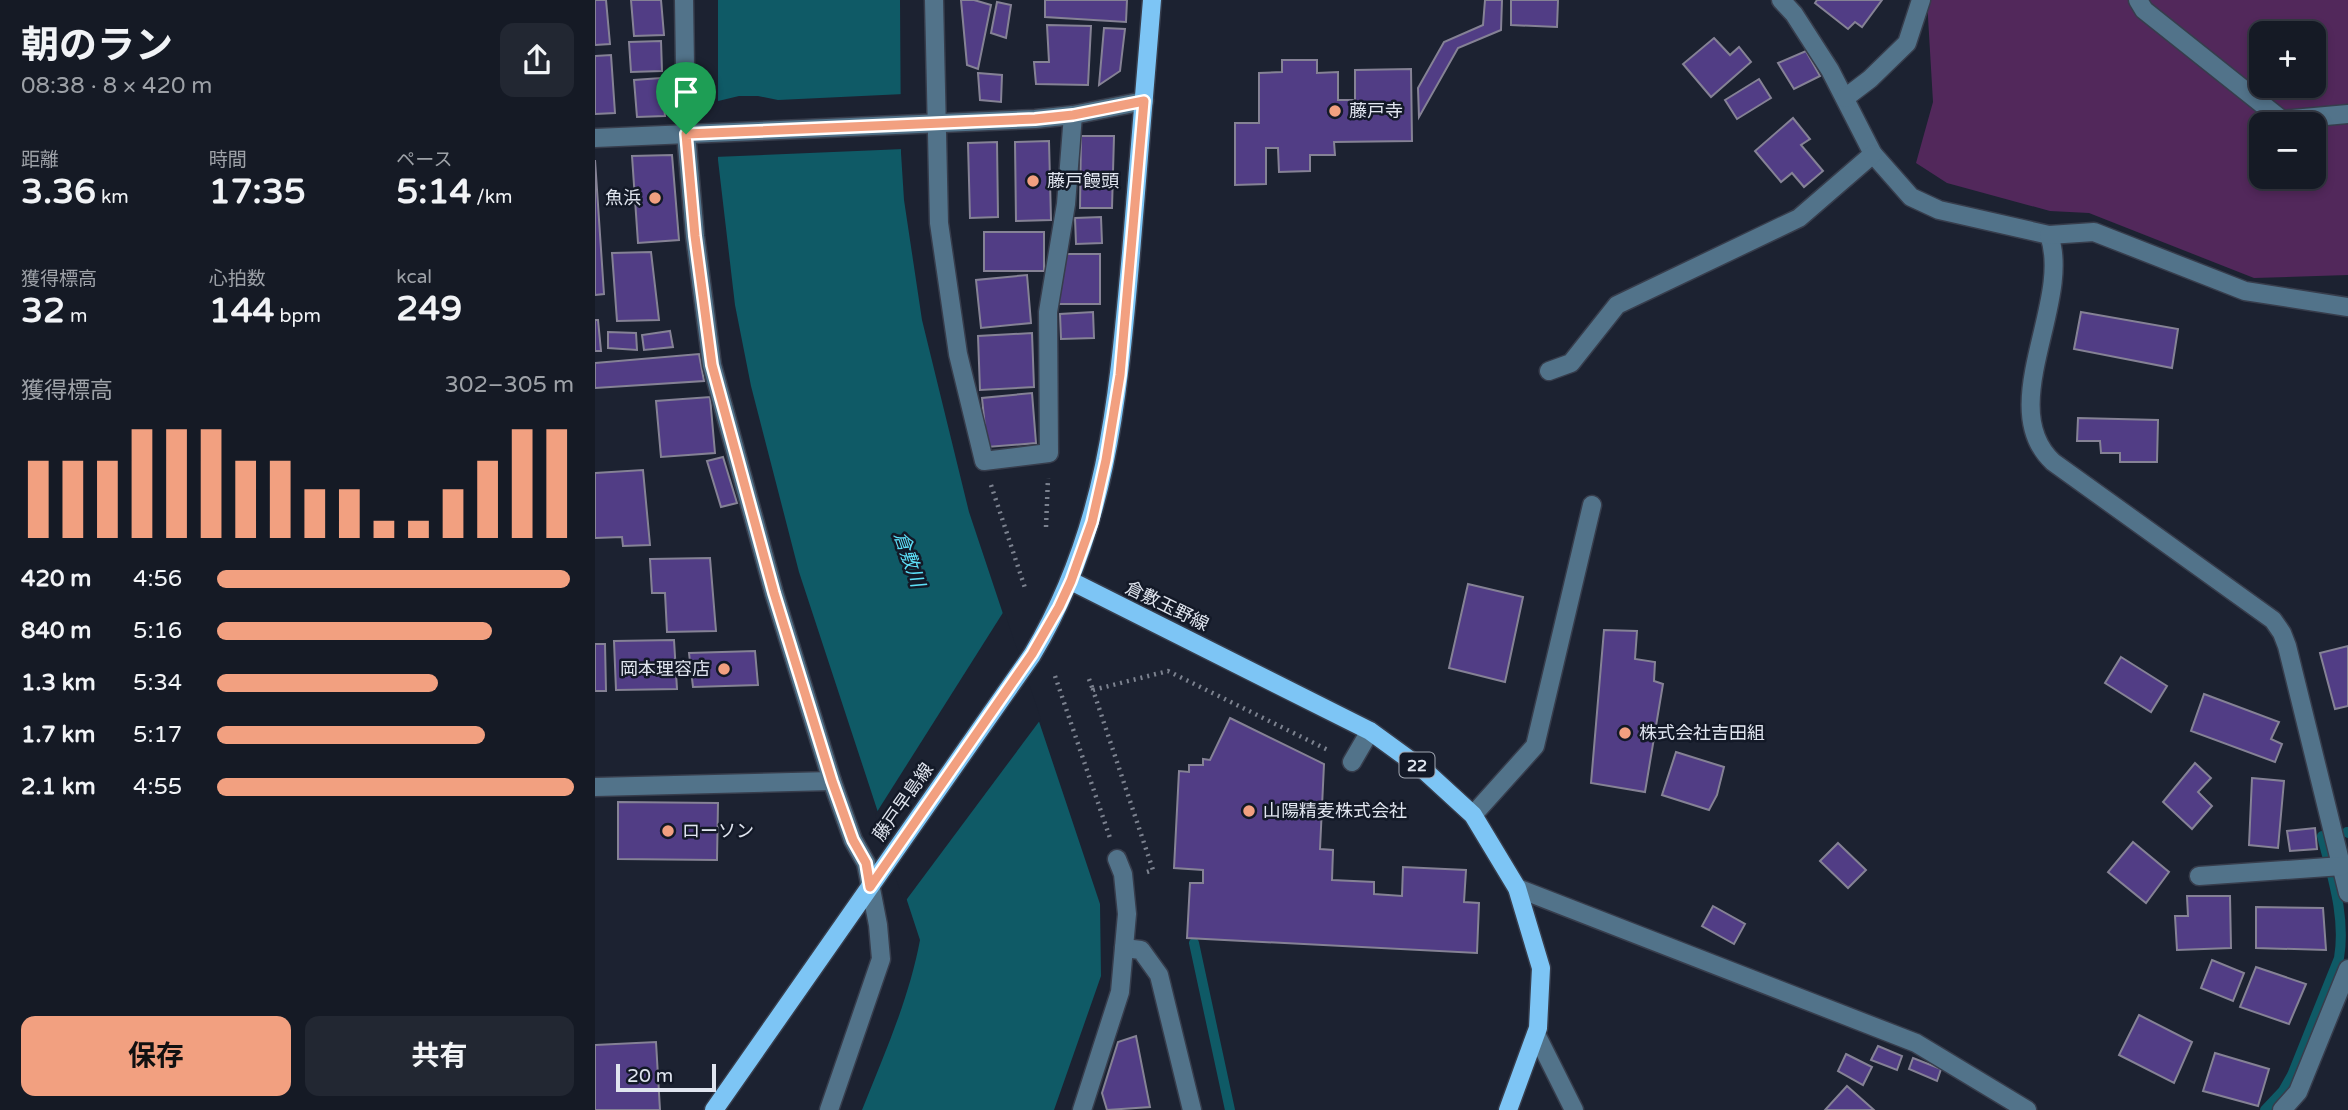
<!DOCTYPE html>
<html lang="ja">
<meta charset="utf-8">
<style>
:root{--surface:#151a25;--page:#222732;--text:#f1f3f6;--muted:#9da1a7;--line:#343842;--accent:#f2a080}
body{margin:0;font-family:"Varela Round","Noto Sans JP",sans-serif;background:var(--page);color:var(--text);height:100vh;display:flex;flex-direction:column;font-size:26px;white-space:nowrap}
*{box-sizing:border-box;margin:0}
p{font-size:23px;color:var(--muted)}
.icon{flex:none;width:38px;height:38px;fill:none;stroke:currentColor;stroke-width:2;stroke-linecap:round;stroke-linejoin:round}
.map{position:relative;flex:1;overflow:hidden}
.drawer{display:flex;flex-direction:column;background:var(--surface);width:595px}
.drawer>*{flex:none}
.buttons{position:absolute;left:1654px;top:21px;display:grid;gap:14px}
.buttons a{display:grid;place-items:center;width:77px;height:77px;border-radius:14px;background:var(--surface);box-shadow:0 4px 10px #0003,0 0 0 2px var(--line);font-size:35px}
.scale{position:absolute;left:21px;bottom:18px;width:100px;box-sizing:border-box;padding-left:7px;border:4px solid #e0e5ef;border-top:0;font-size:19px;line-height:24px;white-space:nowrap;color:#e0e5ef;-webkit-text-stroke:5px #131927;paint-order:stroke}
.pin{position:absolute;display:grid;place-items:center;width:60px;height:60px;color:#fff;margin:-72px -30px;border-radius:50% 50% 50% 0;rotate:-45deg;box-shadow:0 0 7px #0007}
.pin .icon{rotate:45deg}
.round{display:grid;place-items:center;flex:none;width:74px;height:74px;border-radius:14px;background:var(--page)}
.overview{display:flex;align-items:center;justify-content:space-between;height:119px;padding:0 21px}
h1{font-size:38px;font-weight:700;line-height:52px}
.figures{display:grid;grid-template-columns:repeat(3,1fr);gap:10px;height:119px;padding:7px 21px}
.figures div{display:grid;align-content:center}
.figures b{font-size:35px;font-weight:700}
.figures small{font-size:19px;font-weight:400}
.figures p{font-size:19px}
.chart{height:196px;padding:14px 21px}
.chart p{display:flex;justify-content:space-between}
.chart svg{width:100%;height:126px;margin-top:7px;stroke:var(--accent);stroke-width:6}
.button{display:flex;gap:14px;margin-top:auto;padding:14px 21px}
.button a{flex:1;height:80px;border-radius:14px;background:var(--accent);color:#111;font-size:28px;font-weight:700;line-height:80px;text-align:center}
.button a+a{background:var(--page);color:var(--text)}
ul{padding:0 21px;list-style:none;font-size:23px}
li{display:grid;grid-template-columns:112px 84px 1fr;align-items:center;height:52px}
li i{height:18px;border-radius:9px;background:var(--accent)}
main{display:flex;flex:1;min-height:0}
.map>svg:first-child{display:block}
.green{fill:#52285b;fill-rule:evenodd}
.water{fill:#0f5a66}
.pier{fill:#1c2231}
.lines{fill:none;stroke-linecap:round;stroke-linejoin:round}
.stream{stroke:#0f5a66;stroke-width:10}
.building{fill:#513d85;stroke:#858295;stroke-width:2}
.minor-casing{stroke:#373d4c;stroke-width:21}
.major-casing{stroke:#373d4c;stroke-width:21}
.path{stroke:#7c828f;stroke-width:4.5;stroke-dasharray:2 5;stroke-linecap:butt}
.minor{stroke:#52738a;stroke-width:18}
.major{stroke:#7dc5f5;stroke-width:18}
.route-casing{stroke:#fff;stroke-width:14}
.route{stroke:#f2a080;stroke-width:9}
.poi-dot{fill:#f2a080;stroke:#131927;stroke-width:2.5}
.labels{text-anchor:middle;stroke-width:5;stroke-linejoin:round;paint-order:stroke}
.shield{fill:#131927;stroke:#a2a8b3;stroke-width:2}
.shield-label{font-size:16px;font-weight:bold;fill:#e0e5ef}
.poi-label{font-size:18px;fill:#e0e5ef;stroke:#131927;text-anchor:start}
.street-label{font-size:18px;fill:#e0e5ef;stroke:#131927}
.water-label{font-size:19px;font-style:italic;fill:#5ddff7;stroke:#131927}
</style>
<main>
<section class="drawer">
<div class="overview"><div><h1>朝のラン</h1><p>08:38 · 8 × 420 m</p></div><a class="round"><svg class="icon" aria-label="share" viewBox="0 0 24 24"><path d="M12 15V3M7 8l5-5 5 5M5 13v7h14v-7"/></svg></a></div>
<div class="figures">
<div><p>距離</p><b>3.36<small> km</small></b></div>
<div><p>時間</p><b>17:35</b></div>
<div><p>ペース</p><b>5:14<small> /km</small></b></div>
</div>
<div class="figures">
<div><p>獲得標高</p><b>32<small> m</small></b></div>
<div><p>心拍数</p><b>144<small> bpm</small></b></div>
<div><p>kcal</p><b>249</b></div>
</div>
<div class="chart"><p><span>獲得標高</span>302–305 m</p>
<svg viewBox="0 0 160 44" preserveAspectRatio="none"><path d="M5 44V17M15 44V17M25 44V17M35 44V6M45 44V6M55 44V6M65 44V17M75 44V17M85 44V27M95 44V27M105 44V38M115 44V38M125 44V27M135 44V17M145 44V6M155 44V6"/></svg>
</div>
<ul>
<li><b>420 m</b>4:56<i style="width:99%"></i></li>
<li><b>840 m</b>5:16<i style="width:77%"></i></li>
<li><b>1.3 km</b>5:34<i style="width:62%"></i></li>
<li><b>1.7 km</b>5:17<i style="width:75%"></i></li>
<li><b>2.1 km</b>4:55<i style="width:100%"></i></li>
</ul>
<div class="button"><a>保存</a><a>共有</a></div>
</section>
<div class="map">
<svg width="1753" height="1110" viewBox="0 0 1753 1110">
<rect width="100%" height="100%" fill="#1c2231"/>
<!-- green -->
<path class="green" d="M1332 0H1753V275L1659 278 1494 213 1455 211 1352 183 1321 163 1338 102ZM1666 33H1718V86H1666ZM1666 124H1718V177H1666Z"/>
<!-- water -->
<path class="water" d="M123 0H305L306 153 309 200 327 320 374 512 505 904 506 976 459 1110H267C289 1055 314 999 325 940L204 572 156 386 140 305 123 160Z"/>
<!-- pier -->
<g class="pier">
<polygon points="309,94 309,149 119,157 119,102 144,96 163,96 183,100"/>
<polygon points="409,611 446,719 309,903 280,815"/>
</g>
<g class="lines">
<!-- stream -->
<g class="stream">
<polyline points="1752,832 1753,833"/>
<polyline points="599,943 635,1110"/>
<path d="M1670 1110 1688 1091 1697 1075 1744 958C1751 917 1737 876 1727 836H1730"/>
</g>
</g>
<!-- building -->
<g class="building">
<polygon points="0,0 11,0 15,44 0,45"/>
<polygon points="36,0 66,0 69,35 39,36"/>
<polygon points="366,0 379,0 396,5 383,69 372,65"/>
<polygon points="450,0 532,0 531,22 450,17"/>
<polygon points="890,0 907,0 906,30 863,48 824,117 823,88 849,42 888,25"/>
<polygon points="916,0 963,0 962,27 916,25"/>
<polygon points="1222,0 1287,0 1267,27 1260,22 1253,29 1220,3"/>
<polygon points="402,2 416,5 411,38 396,33"/>
<polygon points="452,25 496,26 493,85 441,84 439,62 454,62"/>
<polygon points="509,28 530,29 525,71 504,85"/>
<polygon points="1119,38 1135,55 1144,47 1156,62 1116,97 1088,64"/>
<polygon points="66,41 67,71 36,72 34,42"/>
<polygon points="1211,51 1225,76 1199,89 1183,63"/>
<polygon points="16,55 20,113 0,114 0,56"/>
<polygon points="687,60 722,60 722,73 743,72 743,100 760,100 760,70 816,69 817,141 739,142 740,155 715,155 715,171 684,172 683,148 671,148 671,184 640,185 640,123 664,123 664,73 687,72"/>
<polygon points="383,73 407,75 406,102 385,100"/>
<polygon points="66,78 70,116 42,117 39,80"/>
<polygon points="1164,79 1176,98 1142,119 1130,100"/>
<polygon points="1198,118 1215,139 1206,145 1228,171 1209,187 1197,173 1186,182 1160,151"/>
<polygon points="486,136 519,136 517,208 485,208"/>
<polygon points="454,141 456,220 421,221 420,142"/>
<polygon points="402,142 403,217 375,218 373,143"/>
<polygon points="77,155 84,240 43,243 37,156"/>
<polygon points="0,160 9,294 0,295"/>
<polygon points="506,217 507,243 481,244 480,218"/>
<rect x="389" y="232" width="60" height="39"/>
<polygon points="56,252 64,320 22,321 17,253"/>
<polygon points="465,254 505,254 505,304 464,304"/>
<polygon points="432,275 436,323 386,328 381,280"/>
<polygon points="498,312 499,338 466,339 465,314"/>
<polygon points="1486,312 1583,329 1577,368 1479,349"/>
<polygon points="0,320 3,320 6,351 0,351"/>
<polygon points="75,331 78,347 49,350 47,335"/>
<polygon points="13,332 41,333 42,350 13,348"/>
<polygon points="437,333 439,387 385,390 383,336"/>
<polygon points="104,354 109,381 0,388 0,363"/>
<polygon points="437,393 441,443 392,447 387,398"/>
<polygon points="115,397 120,453 66,457 61,401"/>
<polygon points="1483,418 1563,420 1562,462 1525,462 1525,453 1506,453 1505,441 1482,441"/>
<polygon points="128,457 142,503 126,507 112,461"/>
<polygon points="48,470 55,545 28,546 27,537 0,538 0,473"/>
<polygon points="115,558 121,631 72,632 70,593 57,593 55,559"/>
<polygon points="873,584 928,597 910,682 854,668"/>
<polygon points="1009,630 1042,631 1040,659 1060,662 1059,681 1068,684 1050,792 996,783"/>
<polygon points="79,640 82,689 21,690 19,641"/>
<polygon points="0,644 10,644 11,691 0,691"/>
<polygon points="1753,646 1753,706 1740,709 1725,653"/>
<polygon points="160,651 163,685 98,687 94,653"/>
<polygon points="1526,657 1572,686 1556,712 1510,683"/>
<polygon points="1609,694 1684,722 1676,739 1687,744 1680,762 1596,731"/>
<polygon points="635,718 729,764 725,849 738,850 737,880 779,882 779,894 807,896 808,867 871,870 869,902 884,903 882,953 592,938 595,883 608,883 608,870 579,868 584,771 594,772 594,765 608,765 608,759 615,760"/>
<polygon points="1081,752 1129,767 1122,795 1114,810 1067,795"/>
<polygon points="1600,763 1616,778 1603,792 1617,806 1597,829 1568,802"/>
<polygon points="1657,778 1689,781 1683,848 1654,845"/>
<polygon points="23,802 123,803 122,860 23,859"/>
<polygon points="1720,828 1722,849 1695,851 1692,831"/>
<polygon points="1538,842 1574,872 1551,903 1513,872"/>
<polygon points="1243,843 1271,870 1253,888 1225,861"/>
<polygon points="1592,896 1635,896 1636,948 1582,950 1580,916 1593,916"/>
<polygon points="1118,906 1150,924 1139,944 1107,926"/>
<polygon points="1661,907 1728,908 1731,950 1661,948"/>
<polygon points="1617,960 1649,973 1638,1001 1606,988"/>
<polygon points="1661,967 1711,984 1694,1024 1645,1007"/>
<polygon points="1544,1015 1597,1042 1579,1083 1524,1055"/>
<polygon points="541,1036 555,1107 512,1110 507,1093 523,1042"/>
<polygon points="61,1042 65,1110 0,1110 0,1045"/>
<polygon points="1283,1046 1307,1056 1302,1070 1276,1060"/>
<polygon points="1620,1053 1674,1069 1663,1106 1608,1091"/>
<polygon points="1251,1054 1277,1067 1268,1085 1243,1071"/>
<polygon points="1318,1058 1346,1069 1342,1081 1314,1069"/>
<polygon points="1252,1086 1279,1110 1230,1110"/>
</g>
<g class="lines">
<defs>
<g id="minor">
<polyline points="89,0 91,134 100,236 117,365 179,593 237,781 258,840 271,863 283,925 286,959 234,1110"/>
<polyline points="339,0 344,223 363,354 389,461 454,453 453,312 471,204 478,115"/>
<path d="M1186 0 1199 14 1235 70 1278 154 1316 197 1344 210 1454 235C1478 302 1399 407 1458 462L1678 620 1687 633 1692 646 1753 893"/>
<polyline points="1543,0 1549,10 1687,120 1753,114"/>
<polyline points="1250,98 1275,79 1312,43 1326,0"/>
<polyline points="0,138 440,119 478,115 549,101"/>
<polyline points="1454,235 1499,232 1650,291 1753,307"/>
<polyline points="954,371 976,363 1022,305 1204,218 1278,154"/>
<polyline points="757,762 775,731"/>
<polyline points="0,787 237,781"/>
<polyline points="878,815 940,746 997,505"/>
<polyline points="1604,876 1747,866"/>
<polyline points="922,888 1321,1043 1432,1110"/>
<polyline points="529,948 546,950 564,975 597,1110"/>
<polyline points="941,1034 979,1110"/>
<polyline points="487,1110 525,992 532,914 528,874 522,859"/>
<polyline points="1687,1110 1703,1092 1753,969"/>
</g>
<g id="major">
<polyline points="476,581 775,731 830,771 878,815 922,888 946,968 943,1028 913,1110"/>
<path d="M119 1110 437 655C513 528 523 397 536 253 543 169 550 84 557 0"/>
</g>
</defs>
<!-- minor casing -->
<use href="#minor" class="minor-casing"/>
<!-- major casing -->
<use href="#major" class="major-casing"/>
<!-- path -->
<g class="path">
<polyline points="396,485 431,591"/>
<polyline points="451,527 453,478"/>
<polyline points="460,676 515,838"/>
<polyline points="494,679 498,690"/>
<polyline points="552,872 558,870 498,690 573,671 735,751"/>
</g>
<!-- minor -->
<use href="#minor" class="minor"/>
<!-- major -->
<use href="#major" class="major"/>
</g>
<g class="lines">
<defs>
<polygon id="route" points="549,101 525,375 511,460 497,522 476,581 464,607 437,654 275,887 271,863 258,840 237,781 179,593 117,365 100,236 91,134 440,119 478,115"/>
</defs>
<!-- route casing -->
<use href="#route" class="route-casing"/>
<!-- route -->
<use href="#route" class="route"/>
</g>
<!-- markers -->
<g class="poi-dot">
<circle cx="740" cy="111" r="7"/>
<circle cx="438" cy="181" r="7"/>
<circle cx="60" cy="198" r="7"/>
<circle cx="129" cy="669" r="7"/>
<circle cx="1030" cy="733" r="7"/>
<circle cx="654" cy="811" r="7"/>
<circle cx="73" cy="831" r="7"/>
</g>
<g class="labels">
<!-- shield labels -->
<rect class="shield" x="804.5" y="752.5" width="35" height="25" rx="5"/>
<g class="shield-label">
<text x="822" y="771">22</text>
</g>
<!-- poi labels -->
<g class="poi-label">
<text x="754" y="117">藤戸寺</text>
<text x="452" y="187">藤戸饅頭</text>
<text x="46" y="204" text-anchor="end">魚浜</text>
<text x="115" y="675" text-anchor="end">岡本理容店</text>
<text x="1044" y="739">株式会社吉田組</text>
<text x="668" y="817">山陽精麦株式会社</text>
<text x="87" y="837">ローソン</text>
</g>
<!-- street labels -->
<g class="street-label">
<text transform="translate(572 606) rotate(26)" y="6">倉敷玉野線</text>
<text transform="translate(308 802) rotate(-55)" y="6">藤戸早島線</text>
</g>
<!-- water labels -->
<g class="water-label">
<text transform="translate(315 559) rotate(71)" y="7">倉敷川</text>
</g>
</g>
</svg>
<div class="buttons">
<a>+</a>
<a>−</a>
</div>
<div class="scale">20 m</div>
<div class="pin" style="left:91px;top:134px;background:#1e9e55"><svg class="icon" aria-label="arrive" viewBox="0 0 24 24"><path d="M6 21V4h12l-3 4 3 4H6"/></svg></div>
</div>
</main>
